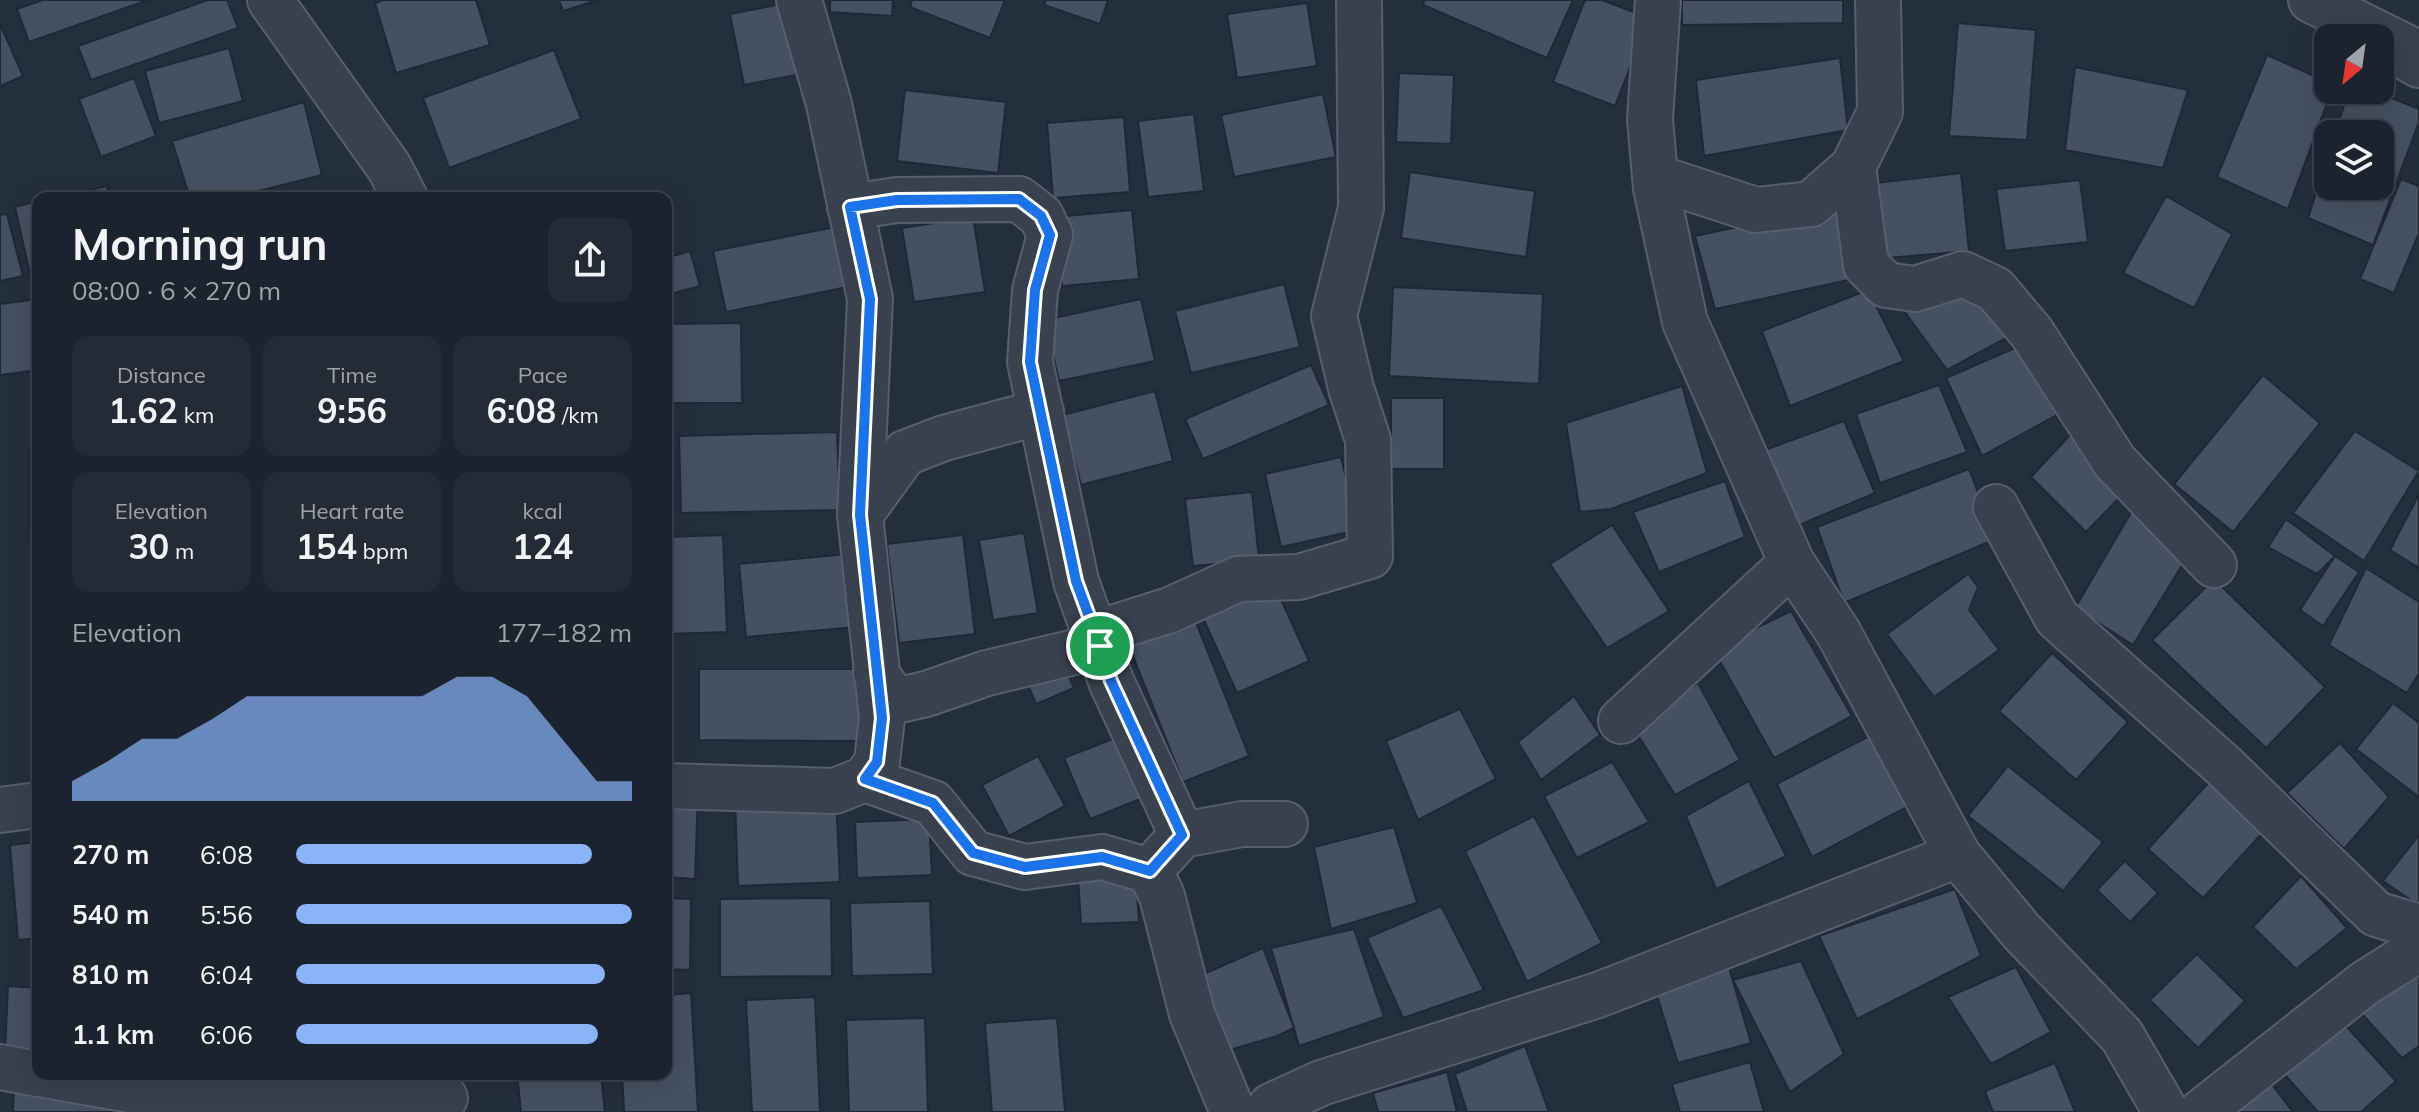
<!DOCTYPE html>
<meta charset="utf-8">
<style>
:root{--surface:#1b232e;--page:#242b36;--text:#f1f3f6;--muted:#a0a4aa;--line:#39404a;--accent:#8ab4f8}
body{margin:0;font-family:Mulish,sans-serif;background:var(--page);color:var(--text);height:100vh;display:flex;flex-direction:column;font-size:30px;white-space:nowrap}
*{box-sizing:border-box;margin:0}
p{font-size:26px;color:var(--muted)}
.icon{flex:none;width:44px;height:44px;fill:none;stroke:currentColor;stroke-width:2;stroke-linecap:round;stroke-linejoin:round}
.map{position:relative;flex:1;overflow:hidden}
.panel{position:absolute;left:32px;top:192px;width:640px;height:888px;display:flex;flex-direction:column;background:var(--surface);border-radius:16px;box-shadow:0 8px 32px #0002,0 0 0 2px var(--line)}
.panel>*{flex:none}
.needle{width:52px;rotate:209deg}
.buttons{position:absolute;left:2314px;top:24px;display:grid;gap:16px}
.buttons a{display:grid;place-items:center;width:80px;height:80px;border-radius:16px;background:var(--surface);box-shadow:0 8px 32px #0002,0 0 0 2px var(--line);font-size:40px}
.pin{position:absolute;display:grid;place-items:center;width:68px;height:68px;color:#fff;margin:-34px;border:4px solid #fff;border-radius:50%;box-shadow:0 2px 8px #0007}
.round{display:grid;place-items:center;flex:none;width:84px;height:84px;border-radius:16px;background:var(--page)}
.headline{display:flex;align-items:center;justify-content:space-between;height:136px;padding:0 40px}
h1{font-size:44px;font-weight:700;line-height:60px}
.stats{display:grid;grid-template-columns:repeat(3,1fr);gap:12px;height:136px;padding:8px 40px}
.stats div{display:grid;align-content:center;border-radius:16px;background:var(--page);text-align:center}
.stats b{font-size:34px;font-weight:700}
.stats small{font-size:22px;font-weight:400}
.stats p{font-size:22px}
.chart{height:224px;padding:16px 40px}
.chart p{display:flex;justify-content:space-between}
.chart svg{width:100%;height:144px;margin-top:8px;fill:var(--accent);opacity:.7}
ul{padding:0 40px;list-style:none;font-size:26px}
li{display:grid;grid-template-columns:128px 96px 1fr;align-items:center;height:60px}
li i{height:20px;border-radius:10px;background:var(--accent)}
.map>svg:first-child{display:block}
.building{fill:#455162;stroke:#1f2835;stroke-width:2}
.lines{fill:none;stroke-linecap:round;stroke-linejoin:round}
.minor-casing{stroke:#565f6c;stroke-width:48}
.minor{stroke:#38414e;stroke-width:44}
.route-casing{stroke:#fff;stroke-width:16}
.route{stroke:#1a73e8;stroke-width:10}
</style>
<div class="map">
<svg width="2419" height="1112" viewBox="0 0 2419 1112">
<rect width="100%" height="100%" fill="#242f3e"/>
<!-- building -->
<g class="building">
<polygon points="43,0 148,0 29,42 17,9"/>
<polygon points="208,0 227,0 238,28 91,80 78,46"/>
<polygon points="384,0 476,0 490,45 396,73 375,3"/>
<polygon points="559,0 597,0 563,11"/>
<polygon points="830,0 893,0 892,16 830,12"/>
<polygon points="912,0 1005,0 990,38 910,7"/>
<polygon points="1046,0 1108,0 1100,24 1044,5"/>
<polygon points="1425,0 1573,0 1547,58 1423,5"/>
<polygon points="1585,0 1602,0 1649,18 1615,106 1553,82"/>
<polygon points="1682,0 1843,0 1843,23 1682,25"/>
<polygon points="792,2 806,73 744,85 730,14"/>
<polygon points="1307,3 1317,66 1237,78 1227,14"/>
<polygon points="1958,23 2036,30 2027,140 1949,136"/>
<polygon points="0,24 23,76 0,86"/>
<polygon points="229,48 243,101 159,123 145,71"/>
<polygon points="554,50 581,119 449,168 423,98"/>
<polygon points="2267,55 2328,82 2328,90 2332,90 2288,209 2217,177"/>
<polygon points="1840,58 1848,130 1704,156 1696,80"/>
<polygon points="2075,67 2188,90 2163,168 2065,150"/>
<polygon points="1399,73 1454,75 1451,144 1396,142"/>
<polygon points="134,78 156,136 101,157 79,99"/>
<polygon points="905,90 1006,102 998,173 897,161"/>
<polygon points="2349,90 2372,90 2419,109 2419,122 2373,245 2308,218 2328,156 2328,186 2380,186 2380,134 2335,134"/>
<polygon points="1323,94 1336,157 1234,177 1221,115"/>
<polygon points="304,102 322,175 232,198 190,198 172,141"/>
<polygon points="1194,114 1204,191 1148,197 1138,121"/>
<polygon points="1124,117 1130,192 1053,198 1047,123"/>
<polygon points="1410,172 1535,191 1526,257 1401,238"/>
<polygon points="1961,173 1969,251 1887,258 1876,183"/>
<polygon points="2401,179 2419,186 2419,233 2394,293 2360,279"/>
<polygon points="2080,180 2088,242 2005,251 1996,189"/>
<polygon points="107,186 109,198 54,198"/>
<polygon points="2166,196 2232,234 2194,308 2123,273"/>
<polygon points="38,201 38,277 31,279 15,207"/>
<polygon points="1845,204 1858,278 1715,309 1695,236"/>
<polygon points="1132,210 1139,279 1062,286 1055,217"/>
<polygon points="7,214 23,276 0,281 0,215"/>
<polygon points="973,217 985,292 914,302 902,228"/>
<polygon points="835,227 847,287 726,312 713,251"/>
<polygon points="690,251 700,286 666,295 666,258"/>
<polygon points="1284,284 1300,347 1191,373 1175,311"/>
<polygon points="1393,287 1543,294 1539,384 1389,376"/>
<polygon points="1868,290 1904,361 1790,406 1762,331"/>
<polygon points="1891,293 1992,295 2019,331 1947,370"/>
<polygon points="38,299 38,370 0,375 0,304"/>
<polygon points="1141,299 1155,361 1059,381 1045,320"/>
<polygon points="741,323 742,403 671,403 670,324"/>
<polygon points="2024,344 2068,409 1982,456 1946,378"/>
<polygon points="1311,365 1329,405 1203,459 1185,419"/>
<polygon points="2263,375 2320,423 2233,532 2174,484"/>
<polygon points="1939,385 1967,452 1880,483 1856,414"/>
<polygon points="1682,386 1707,473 1611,509 1580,512 1566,423"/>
<polygon points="1155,391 1173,461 1081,485 1063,415"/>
<rect x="1391" y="398" width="53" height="71"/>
<polygon points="1844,421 1875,493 1792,528 1765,450"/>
<polygon points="2355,431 2419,471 2364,561 2293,513"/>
<polygon points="837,432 840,510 681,513 679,436"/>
<polygon points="2070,435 2125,492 2086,532 2031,477"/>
<polygon points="29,449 38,449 38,540 30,540"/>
<polygon points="1341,457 1358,530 1281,547 1265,474"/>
<polygon points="1969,469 1996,539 1844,603 1817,527"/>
<polygon points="1725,481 1745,537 1659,572 1633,512"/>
<polygon points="1252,492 1259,560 1193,566 1185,499"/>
<polygon points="2418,496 2419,497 2419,568 2390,550"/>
<polygon points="2139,499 2200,536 2133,645 2075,608"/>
<polygon points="2286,519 2335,556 2317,574 2268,547"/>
<polygon points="1612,525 1669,611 1607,648 1550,564"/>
<polygon points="1024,533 1038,613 993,620 979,540"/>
<polygon points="723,535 727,632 666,634 666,537"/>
<polygon points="963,535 975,634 899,643 887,544"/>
<polygon points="848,554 855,627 746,637 739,564"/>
<polygon points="2335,556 2359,572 2323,626 2300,610"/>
<polygon points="2366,568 2419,602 2419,673 2407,693 2329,645"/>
<polygon points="1968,574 1978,587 1969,610 1999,650 1934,697 1887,634"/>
<polygon points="2214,579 2325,687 2266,748 2152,640"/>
<polygon points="1275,586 1309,661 1237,693 1203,618"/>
<polygon points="1791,611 1852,716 1774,758 1713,649"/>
<polygon points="1195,620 1249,756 1183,782 1129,646"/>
<polygon points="2052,653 2128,722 2076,780 1999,711"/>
<polygon points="1061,659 1074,688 1036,704 1024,676"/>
<polygon points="699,669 859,669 859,741 699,740"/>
<polygon points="1698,683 1740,760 1675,795 1633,727"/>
<polygon points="1574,696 1600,735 1541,780 1518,742"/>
<polygon points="2393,703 2419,723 2419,797 2356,749"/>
<polygon points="1460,709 1496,779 1418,820 1386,741"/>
<polygon points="1875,733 1909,806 1812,857 1777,784"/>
<polygon points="1123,735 1148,796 1090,819 1064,758"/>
<polygon points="2340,743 2389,797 2344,849 2287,793"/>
<polygon points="1038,756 1065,806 1009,836 982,785"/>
<polygon points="1612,762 1649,822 1577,858 1544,796"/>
<polygon points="2008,766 2103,842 2063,891 1968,816"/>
<polygon points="2211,780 2266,829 2203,898 2148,849"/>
<polygon points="1749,781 1786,856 1716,889 1686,816"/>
<polygon points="666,791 698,792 695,879 666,877"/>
<polygon points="836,797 840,882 738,886 735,801"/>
<polygon points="1534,816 1602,943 1527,982 1465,851"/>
<polygon points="929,819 932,875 857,878 855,822"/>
<polygon points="1394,827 1417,903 1331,929 1314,847"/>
<polygon points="2419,835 2419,906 2383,881"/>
<polygon points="38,842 38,938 18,940 10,845"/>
<polygon points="2125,861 2158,893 2130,922 2097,890"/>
<polygon points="2301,876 2347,928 2296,969 2253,927"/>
<polygon points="1136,877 1139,922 1081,924 1078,879"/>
<polygon points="1955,889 1981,956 1857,1019 1819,936"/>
<polygon points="666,898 691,899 690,970 666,969"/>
<polygon points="831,898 832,976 720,977 720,899"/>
<polygon points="930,901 933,974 852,976 850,903"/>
<polygon points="1441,906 1484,990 1403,1018 1367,938"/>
<polygon points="1354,929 1384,1017 1299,1046 1271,948"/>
<polygon points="1263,948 1294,1028 1277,1036 1226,1051 1199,976"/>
<polygon points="2197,954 2245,1001 2198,1048 2150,1000"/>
<polygon points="1801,961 1844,1054 1790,1092 1733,980"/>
<polygon points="2419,962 2419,1046 2402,1058 2353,1004"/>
<polygon points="1728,964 1751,1043 1678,1063 1653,983"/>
<polygon points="2016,967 2051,1032 1991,1064 1948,997"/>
<polygon points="8,986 38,988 38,1053 5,1051"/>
<polygon points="691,993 698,1112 624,1112 622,1074 666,1074 666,995"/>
<polygon points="815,997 820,1112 752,1112 746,1000"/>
<polygon points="2337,1016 2396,1081 2361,1112 2318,1112 2279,1068"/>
<polygon points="925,1018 928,1112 849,1112 846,1020"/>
<polygon points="1057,1018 1065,1112 992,1112 985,1023"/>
<polygon points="1525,1046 1549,1112 1467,1112 1455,1074"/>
<polygon points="1750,1062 1764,1112 1680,1112 1672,1084"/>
<polygon points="2055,1063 2075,1112 1993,1112 1985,1091"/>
<polygon points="1447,1072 1457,1112 1378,1112 1373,1093"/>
<polygon points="517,1074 601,1074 605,1112 521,1112"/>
<polygon points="2270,1082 2293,1112 2231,1112"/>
<polygon points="14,1088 174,1112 13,1112"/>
</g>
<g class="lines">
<defs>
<g id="minor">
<polyline points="270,0 389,167 405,198"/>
<polyline points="1658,0 1650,119 1656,188 1685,322 1792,563 1838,632 1958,855 2021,931 2122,1036 2166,1112"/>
<polyline points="2311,0 2412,50 2402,55 2419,65"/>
<polyline points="1853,167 1866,265 1886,285 1915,289 1963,274 1995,289 2032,333 2115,462 2214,565"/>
<polyline points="1655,177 1756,210 1811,204 1853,167 1880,112 1878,0"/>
<polyline points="850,207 897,200 1019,199 1041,216 1050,235 1035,290 1030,362 1076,581 1111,681 1182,835"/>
<polyline points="1996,507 2057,618 2225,767 2376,914 2419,927"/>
<polyline points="860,515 905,453 944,438 1041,412"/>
<polyline points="876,673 895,701 926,694 987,673 1100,646 1113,628 1170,610 1238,579 1299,577 1370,556 1368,440 1351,388 1334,316 1361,208 1359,0"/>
<polyline points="1621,721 1792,563"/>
<polyline points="865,779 933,803 973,853 1025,867 1102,857 1150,871 1162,896 1192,1014 1233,1112"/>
<polyline points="666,786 835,791 865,779 877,762 882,718 860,515 870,299 829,104 799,0"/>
<polyline points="0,810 38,805"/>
<polyline points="1162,857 1182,835 1242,824 1285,824"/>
<polyline points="0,1067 38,1074"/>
<polyline points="40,1074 147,1093 445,1098"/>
<polyline points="1267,1112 1271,1106 1321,1083 1598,995 1958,855"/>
<polyline points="2201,1112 2365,983 2419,949"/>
</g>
</defs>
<!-- minor casing -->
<use href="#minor" class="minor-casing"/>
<!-- minor -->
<use href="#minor" class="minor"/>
</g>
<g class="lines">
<defs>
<polygon id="route" points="1019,199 1041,216 1050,235 1035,290 1030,362 1076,581 1100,646 1111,681 1182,835 1150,871 1102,857 1025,867 973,853 933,803 865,779 877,762 882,718 860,515 870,299 850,207 897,200"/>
</defs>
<!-- route casing -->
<use href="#route" class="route-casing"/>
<!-- route -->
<use href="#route" class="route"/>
</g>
</svg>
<div class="buttons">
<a><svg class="needle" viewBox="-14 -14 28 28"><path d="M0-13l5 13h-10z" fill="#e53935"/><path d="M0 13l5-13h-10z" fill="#a0a4aa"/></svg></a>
<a><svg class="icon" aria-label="layers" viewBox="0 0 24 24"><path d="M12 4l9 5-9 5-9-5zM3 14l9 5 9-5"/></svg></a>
</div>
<div class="pin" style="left:1100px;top:646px;background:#1e9e55"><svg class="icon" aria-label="arrive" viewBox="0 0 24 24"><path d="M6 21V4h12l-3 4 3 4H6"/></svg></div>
<section class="panel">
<div class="headline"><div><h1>Morning run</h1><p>08:00 · 6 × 270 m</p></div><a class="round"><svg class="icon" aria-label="share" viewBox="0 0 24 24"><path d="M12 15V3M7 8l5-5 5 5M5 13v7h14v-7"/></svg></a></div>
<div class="stats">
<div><p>Distance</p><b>1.62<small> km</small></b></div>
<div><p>Time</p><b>9:56</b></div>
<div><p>Pace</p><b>6:08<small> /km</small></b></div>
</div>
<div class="stats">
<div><p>Elevation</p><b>30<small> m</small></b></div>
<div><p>Heart rate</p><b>154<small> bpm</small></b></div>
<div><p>kcal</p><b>124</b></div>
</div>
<div class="chart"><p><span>Elevation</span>177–182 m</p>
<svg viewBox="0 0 160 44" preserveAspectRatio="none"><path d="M0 44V38L10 32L20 25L30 25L40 19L50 12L60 12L70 12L80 12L90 12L100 12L110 6L120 6L130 12L140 25L150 38L160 38V44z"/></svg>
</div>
<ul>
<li><b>270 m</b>6:08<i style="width:88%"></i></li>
<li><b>540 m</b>5:56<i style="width:100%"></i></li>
<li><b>810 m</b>6:04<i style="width:92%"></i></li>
<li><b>1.1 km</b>6:06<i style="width:90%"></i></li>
</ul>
</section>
</div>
